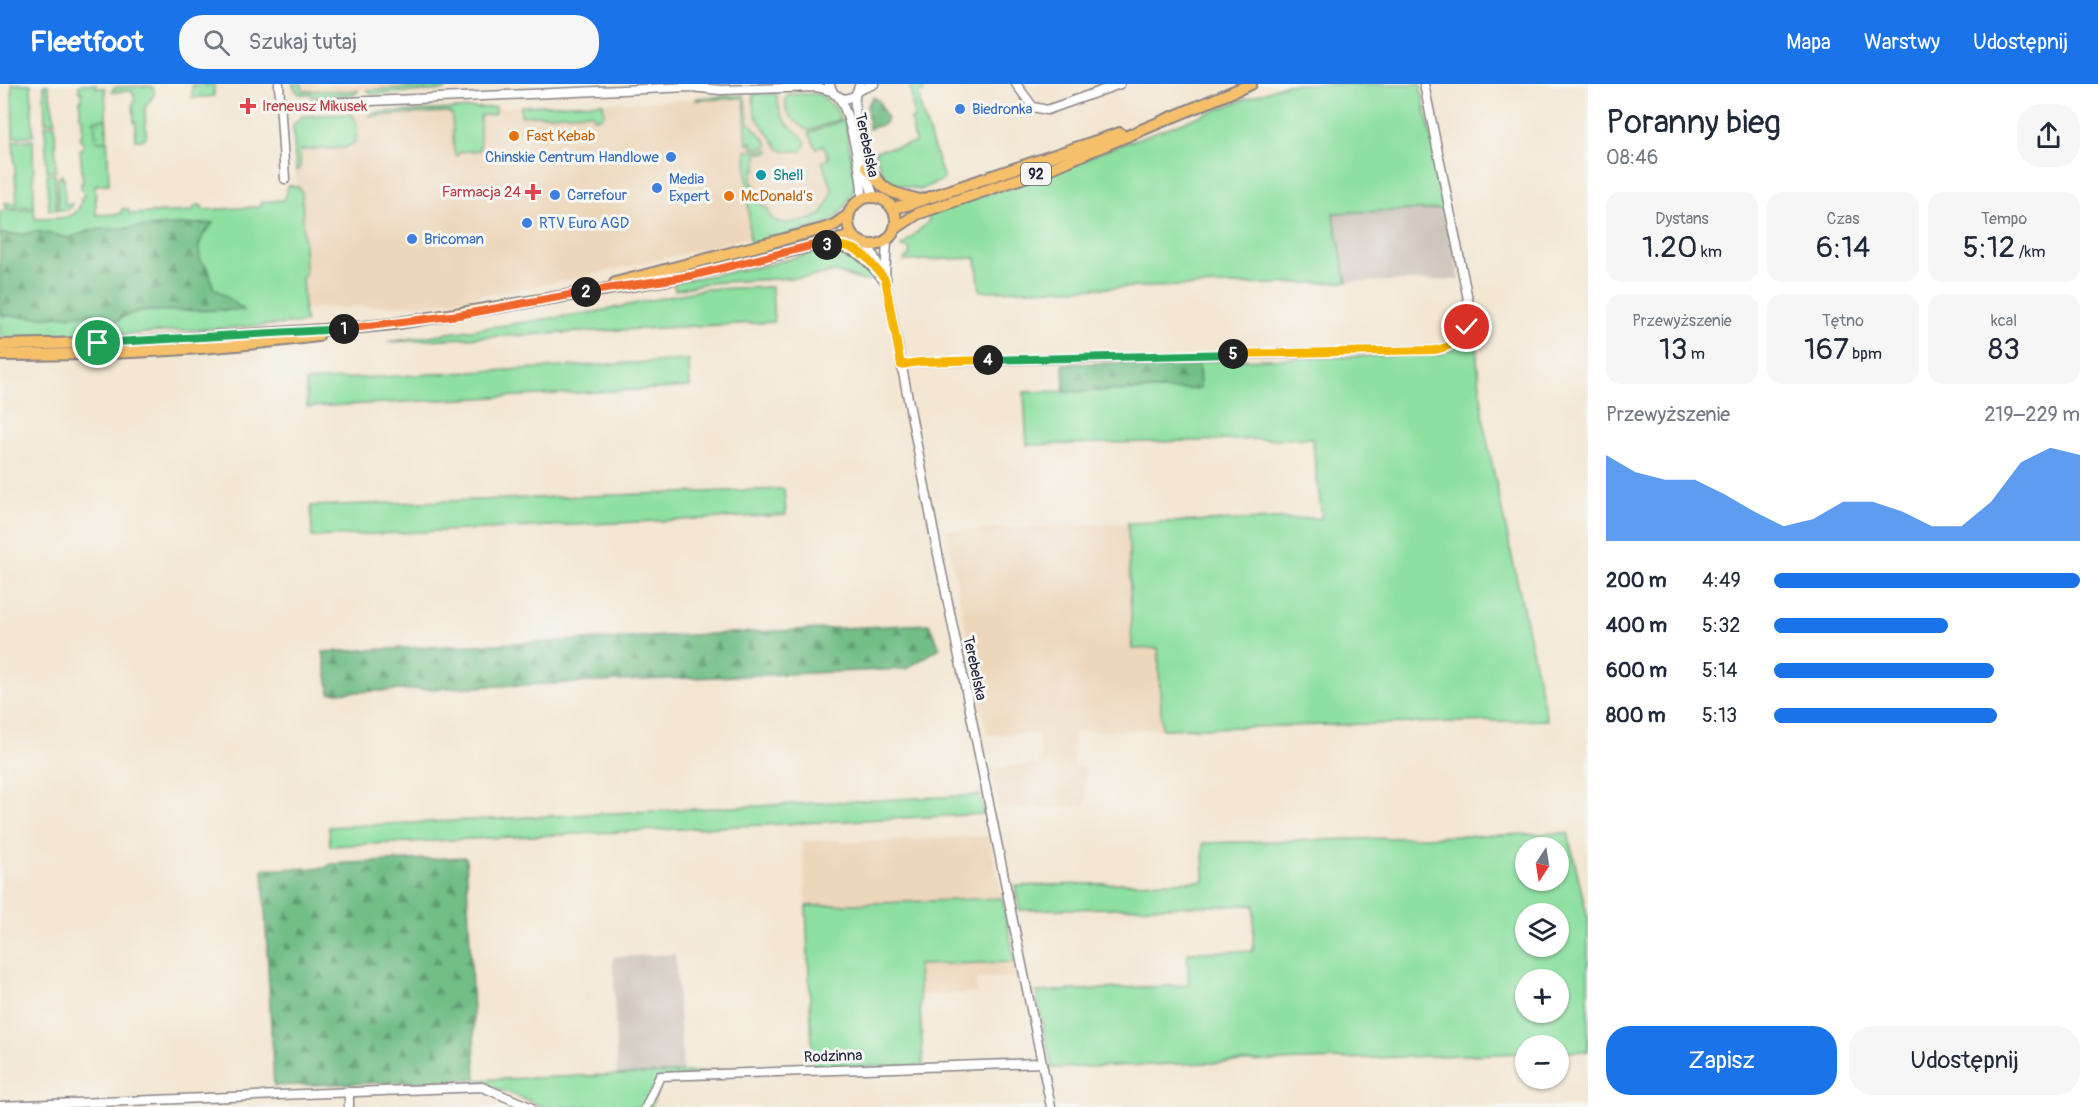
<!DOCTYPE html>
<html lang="pl">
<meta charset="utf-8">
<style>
:root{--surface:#fff;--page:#f6f6f7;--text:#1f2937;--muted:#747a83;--accent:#1a73e8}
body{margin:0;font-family:Pangolin,sans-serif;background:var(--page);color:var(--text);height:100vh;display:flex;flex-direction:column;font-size:22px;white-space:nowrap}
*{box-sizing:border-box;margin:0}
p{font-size:20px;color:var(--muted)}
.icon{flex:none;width:33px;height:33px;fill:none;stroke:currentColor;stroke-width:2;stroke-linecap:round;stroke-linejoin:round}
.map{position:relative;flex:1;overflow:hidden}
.details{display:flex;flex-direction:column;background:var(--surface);width:510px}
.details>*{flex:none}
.needle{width:39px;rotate:192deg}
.fabs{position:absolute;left:1515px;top:753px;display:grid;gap:12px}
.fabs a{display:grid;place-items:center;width:54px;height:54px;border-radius:50%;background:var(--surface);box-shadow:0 2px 4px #0004;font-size:30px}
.pin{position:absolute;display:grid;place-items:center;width:51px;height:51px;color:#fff;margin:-26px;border:3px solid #fff;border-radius:50%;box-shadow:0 2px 6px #0007}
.km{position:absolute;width:30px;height:30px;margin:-15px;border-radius:50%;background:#222;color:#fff;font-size:16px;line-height:30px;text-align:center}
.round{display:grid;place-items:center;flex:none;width:63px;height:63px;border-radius:24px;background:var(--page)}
.headline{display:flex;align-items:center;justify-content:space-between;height:102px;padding:0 18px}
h1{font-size:33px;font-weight:600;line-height:45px}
.figures{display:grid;grid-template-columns:repeat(3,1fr);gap:9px;height:102px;padding:6px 18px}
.figures div{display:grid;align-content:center;border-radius:15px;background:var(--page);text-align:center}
.figures b{font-size:30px;font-weight:600}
.figures small{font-size:16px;font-weight:400}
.figures p{font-size:16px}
.chart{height:168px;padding:12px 18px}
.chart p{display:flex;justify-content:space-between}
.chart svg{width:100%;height:108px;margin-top:6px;fill:var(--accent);opacity:.7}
.button{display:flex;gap:12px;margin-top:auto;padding:12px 18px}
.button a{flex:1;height:69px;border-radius:24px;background:var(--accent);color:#fff;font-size:24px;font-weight:600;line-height:69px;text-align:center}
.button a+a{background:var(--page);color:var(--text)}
ul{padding:0 18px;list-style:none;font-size:20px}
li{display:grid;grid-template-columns:96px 72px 1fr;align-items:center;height:45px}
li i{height:15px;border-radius:8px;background:var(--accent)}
header{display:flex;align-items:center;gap:36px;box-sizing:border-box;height:84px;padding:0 30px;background:var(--accent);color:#fff}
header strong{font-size:28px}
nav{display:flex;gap:33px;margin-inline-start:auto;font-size:21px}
.search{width:420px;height:54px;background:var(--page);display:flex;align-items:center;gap:15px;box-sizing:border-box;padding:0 21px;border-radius:24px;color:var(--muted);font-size:22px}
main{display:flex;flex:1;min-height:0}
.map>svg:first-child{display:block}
.built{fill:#edd7bb}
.industrial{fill:#ccc2b9}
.green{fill:#8ee0a1;stroke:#58816e;stroke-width:1.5;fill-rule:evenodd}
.forest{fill:url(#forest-firs);stroke:#4a7061;stroke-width:1.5}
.park{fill:url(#park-dots);stroke:#58816e;stroke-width:1.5}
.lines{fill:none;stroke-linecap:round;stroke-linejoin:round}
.minor-casing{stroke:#8a8486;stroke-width:11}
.major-casing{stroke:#8a8486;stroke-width:14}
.minor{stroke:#fff;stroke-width:8}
.major{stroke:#f6c06b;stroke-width:10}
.split-1-casing{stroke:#fff;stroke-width:12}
.split-2-casing{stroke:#fff;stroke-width:12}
.split-3-casing{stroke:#fff;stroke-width:12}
.split-4-casing{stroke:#fff;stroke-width:12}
.split-5-casing{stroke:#fff;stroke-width:12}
.split-6-casing{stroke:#fff;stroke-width:12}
.split-1{stroke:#22a559;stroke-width:8}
.split-2{stroke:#f0652b;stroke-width:8}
.split-3{stroke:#f0652b;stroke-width:8}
.split-4{stroke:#f5b400;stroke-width:8}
.split-5{stroke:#22a559;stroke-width:8}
.split-6{stroke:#f5b400;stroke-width:8}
.health-dot{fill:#e0444e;stroke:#f6f6f2;stroke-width:2}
.shop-dot{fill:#3f7fe0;stroke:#f6f6f2;stroke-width:2}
.food-dot{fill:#e8710a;stroke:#f6f6f2;stroke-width:2}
.culture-dot{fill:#0f9aa8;stroke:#f6f6f2;stroke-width:2}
.labels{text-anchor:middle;stroke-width:6;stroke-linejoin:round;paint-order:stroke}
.shield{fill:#f6f6f2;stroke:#626272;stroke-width:1.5}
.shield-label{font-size:14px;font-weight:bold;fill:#22223b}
.health-label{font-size:15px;fill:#be3a42;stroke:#f6f6f2;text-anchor:start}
.shop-label{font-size:15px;fill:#366cbe;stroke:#f6f6f2;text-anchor:start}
.food-label{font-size:15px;fill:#c56008;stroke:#f6f6f2;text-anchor:start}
.street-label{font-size:15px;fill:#22223b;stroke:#f6f6f2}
.culture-label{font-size:15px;fill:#0d838f;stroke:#f6f6f2;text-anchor:start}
</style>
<header>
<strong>Fleetfoot</strong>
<div class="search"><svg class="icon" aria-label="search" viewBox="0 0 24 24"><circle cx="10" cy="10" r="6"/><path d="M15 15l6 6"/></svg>Szukaj tutaj</div>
<nav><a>Mapa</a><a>Warstwy</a><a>Udostępnij</a></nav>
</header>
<main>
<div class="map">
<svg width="1588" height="1023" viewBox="0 0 1588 1023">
<defs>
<pattern id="forest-firs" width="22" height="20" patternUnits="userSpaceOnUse" patternTransform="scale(1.5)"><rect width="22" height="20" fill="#72be87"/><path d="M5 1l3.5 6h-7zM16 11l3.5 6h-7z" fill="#5d9a70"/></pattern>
<pattern id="park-dots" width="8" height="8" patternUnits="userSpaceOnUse" patternTransform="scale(1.5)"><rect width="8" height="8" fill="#8ee0a1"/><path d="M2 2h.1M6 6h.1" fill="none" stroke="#7ac08c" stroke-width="1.8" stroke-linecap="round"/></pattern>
</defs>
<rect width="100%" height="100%" fill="#f6f6f2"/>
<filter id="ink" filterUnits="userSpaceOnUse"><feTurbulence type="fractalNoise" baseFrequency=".0167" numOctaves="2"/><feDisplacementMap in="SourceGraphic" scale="12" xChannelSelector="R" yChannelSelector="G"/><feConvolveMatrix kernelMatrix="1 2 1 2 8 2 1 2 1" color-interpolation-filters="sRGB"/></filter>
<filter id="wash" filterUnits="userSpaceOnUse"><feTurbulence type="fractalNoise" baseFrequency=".008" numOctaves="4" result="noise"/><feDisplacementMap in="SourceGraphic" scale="24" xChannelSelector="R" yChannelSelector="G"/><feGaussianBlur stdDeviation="1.35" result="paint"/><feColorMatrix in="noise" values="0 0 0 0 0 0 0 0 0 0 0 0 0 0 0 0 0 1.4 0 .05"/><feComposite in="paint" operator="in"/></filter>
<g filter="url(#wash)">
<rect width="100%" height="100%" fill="#f3e6d2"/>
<!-- built -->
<g class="built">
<polygon points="291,0 479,0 292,9"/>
<polygon points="820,11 839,34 844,60 824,135 674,172 548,200 431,220 304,225 293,42 302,32 745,13"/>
<polygon points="1128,439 1132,564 1158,563 1162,645 1073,648 1074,682 1085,682 1086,722 998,724 990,683 1040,681 1039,649 987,651 946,446"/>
<polygon points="989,752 1002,814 806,822 802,757 839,756 840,759"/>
<polygon points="1015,878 1018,893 976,894 976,909 919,911 918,881"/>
</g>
<!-- industrial -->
<g class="industrial">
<polygon points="1446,125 1460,196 1347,198 1332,129"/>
<polygon points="675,870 683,987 617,990 613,873"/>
</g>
<!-- green -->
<g class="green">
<polygon points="12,0 31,0 33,52 13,53"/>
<polygon points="44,0 48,0 55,38 45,38"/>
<path d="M82 0H96V4H105L109 100 95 101 96 131 121 130 122 125H128L130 130 193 127 194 123 198 121 202 122 203 126 260 123 262 118 282 116 286 112 288 101 298 103 302 108 305 191 302 192 305 239 130 250 0 253V127L34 125 35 135C53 134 82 138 81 114L84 113 83 106 81 105V99H83L80 65H83V57H80V51L82 50V33L80 32V16H82V8H79V2Z"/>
<polygon points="292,0 302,0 303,7 358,7 354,11 312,13 311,10 299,10"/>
<polygon points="910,0 922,0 924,8 918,9 922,28 944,95 920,106 893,99 882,89 875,67 915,59 911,35 914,34"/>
<polygon points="1287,0 1420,0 1446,125 1333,129 1347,198 980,207 976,174 904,177 905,174 910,171 909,164 901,163 928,138 930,131"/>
<polygon points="445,1 445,6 372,10 367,6"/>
<polygon points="151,2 154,5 154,11 145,23 146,53 142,56 135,56 136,38 134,38 133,18 135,18 134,11 133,11 132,7 112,8 112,6 116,3"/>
<path d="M754 10H777C778 24 781 36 793 45 799 50 803 53 806 60L802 67H784L778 64C768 43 749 37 754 10Z"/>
<path d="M788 10H820L836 25 840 35 808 47C796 38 779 27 788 10Z"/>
<polygon points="744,11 749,39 766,57 768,61 767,63 752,64 752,58 747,61 744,14 696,16 697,14"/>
<polygon points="603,19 604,30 600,34 594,34 592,29 521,32 521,22"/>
<polygon points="496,23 494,30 480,32 480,66 460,68 457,72 454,69 452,31 448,28 370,32 373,29"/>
<path d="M352 30C357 38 359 50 354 59L345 64 300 66V84L296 87 293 42 302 32Z"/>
<path d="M845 35 855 101C853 112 839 132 830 139L750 161 746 67 769 66V69H757V85H753L752 100 755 101C755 109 762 114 762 123H767L771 134C778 140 784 139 793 138 820 136 826 131 832 104L822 78 829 74 823 61 816 64 809 49Z"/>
<polygon points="45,41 55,41 56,87 47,87"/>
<polygon points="33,56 34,123 5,124 5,119 17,119 13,57"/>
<polygon points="47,90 55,90 56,126 49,126"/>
<polygon points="62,90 62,94 64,94 65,120 72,120 68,126 58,126 58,94"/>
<path d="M838 164C852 170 872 176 872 194L867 197 861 196 836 188 808 193 707 199 675 206 673 198 764 182 823 166Z"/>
<polygon points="772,203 774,238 387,258 595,228 705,205"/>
<path d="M1473 244 1477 258V275L1485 347 1547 636 1162 645 1158 564 1132 565 1128 439 1322 434 1312 354 1027 361 1024 308 1199 305V277L1443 270C1457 264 1464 256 1473 244Z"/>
<polygon points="689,276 690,303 307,323 306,297"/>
<polygon points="784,405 786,431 312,453 311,422"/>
<polygon points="980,711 984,730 330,762 329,743"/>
<path d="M1568 749 1588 835V967L1559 968 1558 962H1526L1525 969 1052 984 1036 908 1188 901V868L1253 867 1254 821 1020 826 1015 802 1204 797 1203 759ZM1526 764H1558V796H1526ZM1526 830H1558V862H1526ZM1526 896H1558V928H1526Z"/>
<polygon points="1002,814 1015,878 918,881 923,981 813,984 806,822"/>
<polygon points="746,986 662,995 651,1023 544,1023 476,996"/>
</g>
<!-- forest -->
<g class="forest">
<polygon points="873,13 879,17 887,35 884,40 869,45 867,22"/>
<polygon points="213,139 204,150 199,161 200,176 209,186 213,203 244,226 140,227 124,232 118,237 104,238 93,230 45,233 4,232 0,228 0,150 25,150 36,147 69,154 91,146"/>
<polygon points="1199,277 1200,305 1064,308 1063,280"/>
<polygon points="929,540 940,564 906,585 330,609 323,568"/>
<polygon points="466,773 476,996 274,1002 263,785 325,784 331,780"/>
</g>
<!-- park -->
<g class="park">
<polygon points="214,0 214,12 192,14 192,1"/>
<polygon points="106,35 107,57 96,57 94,36"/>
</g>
</g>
<g filter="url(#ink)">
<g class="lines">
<defs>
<g id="minor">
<polyline points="279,0 285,95"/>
<polyline points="829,0 834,10 844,15 855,12 860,0"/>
<polyline points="1016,0 1033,23 1047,26 1120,0"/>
<polyline points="859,6 874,0"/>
<path d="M855 12C853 32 866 94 874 113"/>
<path d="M839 14C850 29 863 95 862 115"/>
<polyline points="280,21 690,3 720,6 817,3 831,7"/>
<polyline points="868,160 885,195 936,460 1051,1023"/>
<polyline points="885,192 887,156"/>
<path d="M901 281 919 278 1434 266C1456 263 1470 248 1470 225L1424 0"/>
<polyline points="0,1022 482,1003 530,1023"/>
<polyline points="349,1023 349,1008"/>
<polyline points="646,1023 660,992 1042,979"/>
</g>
<g id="major">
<path d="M866 82C886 109 888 108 920 116"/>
<circle cx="872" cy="137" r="24"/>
<polyline points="892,124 907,121 1120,49"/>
<polyline points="896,144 917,130 1051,84 1251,0"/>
<path d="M827 160C859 162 865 173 885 195"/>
<polyline points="615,199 823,145 834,141 847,132"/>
<polyline points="0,261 135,258 353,244 393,240 682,193 853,152"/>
<path d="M0 271C106 271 213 266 318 252"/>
</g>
</defs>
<!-- minor casing -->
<use href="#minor" class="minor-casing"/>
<!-- major casing -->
<use href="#major" class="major-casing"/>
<!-- minor -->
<use href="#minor" class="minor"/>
<!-- major -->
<use href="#major" class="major"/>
</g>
</g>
<g class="lines" filter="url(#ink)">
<defs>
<polyline id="split-1" points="98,259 344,245"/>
<polyline id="split-2" points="344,245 459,231 586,208"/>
<polyline id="split-3" points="586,208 691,192 818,160 827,161"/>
<polyline id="split-4" points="827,161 844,162 855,165 866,173 885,195 901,281 919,278 988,276"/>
<polyline id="split-5" points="988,276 1233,270"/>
<path id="split-6" d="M1233 270 1434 266C1449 264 1460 257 1467 243"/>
</defs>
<!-- split-1 casing -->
<use href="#split-1" class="split-1-casing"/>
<!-- split-2 casing -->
<use href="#split-2" class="split-2-casing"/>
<!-- split-3 casing -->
<use href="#split-3" class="split-3-casing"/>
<!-- split-4 casing -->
<use href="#split-4" class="split-4-casing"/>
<!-- split-5 casing -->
<use href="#split-5" class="split-5-casing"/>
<!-- split-6 casing -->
<use href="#split-6" class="split-6-casing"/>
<!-- split-1 -->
<use href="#split-1" class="split-1"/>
<!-- split-2 -->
<use href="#split-2" class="split-2"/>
<!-- split-3 -->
<use href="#split-3" class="split-3"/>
<!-- split-4 -->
<use href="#split-4" class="split-4"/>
<!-- split-5 -->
<use href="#split-5" class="split-5"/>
<!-- split-6 -->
<use href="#split-6" class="split-6"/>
</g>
<!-- markers -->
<g class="health-dot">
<path d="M245 13h6v6h6v6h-6v6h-6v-6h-6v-6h6z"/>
<path d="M530 99h6v6h6v6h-6v6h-6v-6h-6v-6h6z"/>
</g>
<g class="shop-dot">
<circle cx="960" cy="25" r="6"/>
<circle cx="671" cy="73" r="6"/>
<circle cx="657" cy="104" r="6"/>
<circle cx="555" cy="111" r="6"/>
<circle cx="527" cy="139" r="6"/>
<circle cx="412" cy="155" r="6"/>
</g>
<g class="food-dot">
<circle cx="514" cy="52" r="6"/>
<circle cx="729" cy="112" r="6"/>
</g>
<circle class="culture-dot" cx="761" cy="91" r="6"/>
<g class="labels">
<!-- shield labels -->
<rect class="shield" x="1021" y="79" width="30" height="22" rx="4.5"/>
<g class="shield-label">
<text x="1036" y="95">92</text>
</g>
<!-- health labels -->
<g class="health-label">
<text x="262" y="27">Ireneusz Mikusek</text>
<text x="521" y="113" text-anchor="end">Farmacja 24</text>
</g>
<!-- shop labels -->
<g class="shop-label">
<text x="972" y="30">Biedronka</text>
<text x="659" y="78" text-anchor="end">Chinskie Centrum Handlowe</text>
<text x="669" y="100">Media<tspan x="669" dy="17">Expert</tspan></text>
<text x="567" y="116">Carrefour</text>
<text x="539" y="144">RTV Euro AGD</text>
<text x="424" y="160">Bricoman</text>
</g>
<!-- food labels -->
<g class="food-label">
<text x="526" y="57">Fast Kebab</text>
<text x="741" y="117">McDonald's</text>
</g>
<!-- street labels -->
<g class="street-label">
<text transform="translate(867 61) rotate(78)" y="5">Terebelska</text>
<text transform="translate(975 584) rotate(78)" y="5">Terebelska</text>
<text transform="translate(833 972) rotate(-2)" y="5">Rodzinna</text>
</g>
<!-- culture labels -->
<g class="culture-label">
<text x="773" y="96">Shell</text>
</g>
</g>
</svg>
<div class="fabs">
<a><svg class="needle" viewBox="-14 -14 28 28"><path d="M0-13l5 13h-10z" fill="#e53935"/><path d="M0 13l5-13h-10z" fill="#747a83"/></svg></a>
<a><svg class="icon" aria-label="layers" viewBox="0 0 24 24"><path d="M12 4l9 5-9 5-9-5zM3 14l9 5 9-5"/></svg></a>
<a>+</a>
<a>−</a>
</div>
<div class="pin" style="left:98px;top:259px;background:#1e9e55"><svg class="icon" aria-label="arrive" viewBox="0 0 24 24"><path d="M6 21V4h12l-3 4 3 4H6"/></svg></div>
<div class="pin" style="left:1467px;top:243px;background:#d93025"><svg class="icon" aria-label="check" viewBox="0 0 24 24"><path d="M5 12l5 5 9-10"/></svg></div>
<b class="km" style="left:344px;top:245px">1</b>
<b class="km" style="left:586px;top:208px">2</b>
<b class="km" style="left:827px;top:161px">3</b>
<b class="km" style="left:988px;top:276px">4</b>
<b class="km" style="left:1233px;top:270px">5</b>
</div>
<section class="details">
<div class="headline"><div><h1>Poranny bieg</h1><p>08:46</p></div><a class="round"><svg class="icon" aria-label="share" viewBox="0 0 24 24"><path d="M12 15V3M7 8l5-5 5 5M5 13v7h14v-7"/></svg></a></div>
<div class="figures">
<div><p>Dystans</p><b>1.20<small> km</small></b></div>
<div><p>Czas</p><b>6:14</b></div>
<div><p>Tempo</p><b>5:12<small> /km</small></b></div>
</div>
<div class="figures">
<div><p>Przewyższenie</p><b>13<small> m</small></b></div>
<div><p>Tętno</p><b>167<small> bpm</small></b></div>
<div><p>kcal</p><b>83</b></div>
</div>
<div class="chart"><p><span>Przewyższenie</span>219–229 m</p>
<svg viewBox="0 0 160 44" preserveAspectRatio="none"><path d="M0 44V9L10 16L20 19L30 19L40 25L50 32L60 38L70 35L80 28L90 28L100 32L110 38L120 38L130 28L140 12L150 6L160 9V44z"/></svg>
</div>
<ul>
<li><b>200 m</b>4:49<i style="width:100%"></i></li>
<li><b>400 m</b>5:32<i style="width:57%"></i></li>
<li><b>600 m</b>5:14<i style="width:72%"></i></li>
<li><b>800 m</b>5:13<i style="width:73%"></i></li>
</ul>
<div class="button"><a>Zapisz</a><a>Udostępnij</a></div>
</section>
</main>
